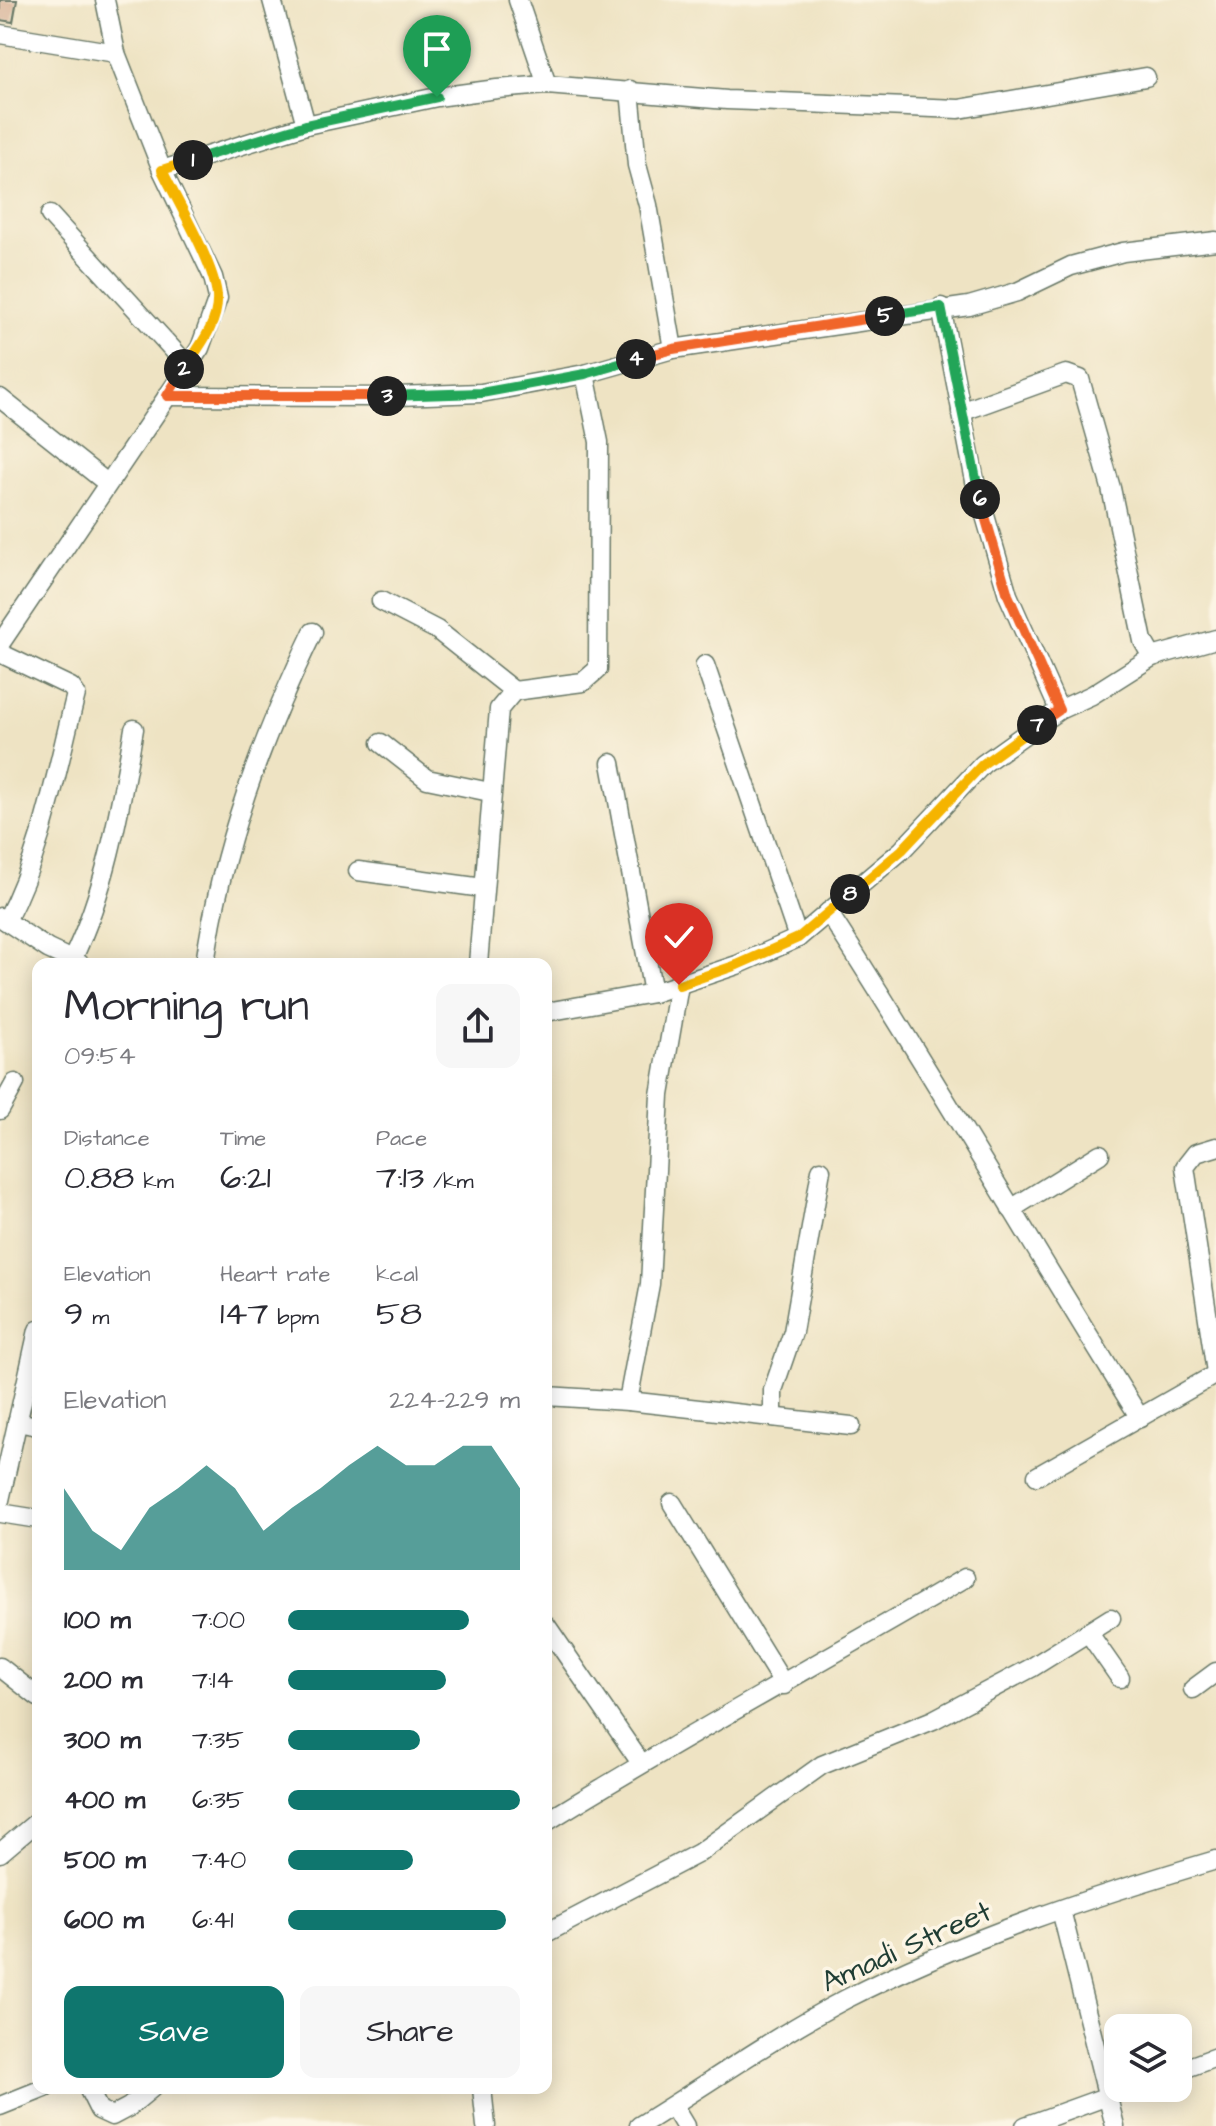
<!DOCTYPE html>
<meta charset="utf-8">
<style>
:root{--surface:#fff;--page:#f7f7f7;--text:#2b2b33;--muted:#7c7c81;--accent:#0f766e}
body{margin:0;font-family:"Architects Daughter",sans-serif;background:var(--page);color:var(--text);height:100vh;display:flex;flex-direction:column;font-size:30px;white-space:nowrap}
*{box-sizing:border-box;margin:0}
p{font-size:26px;color:var(--muted)}
.icon{flex:none;width:44px;height:44px;fill:none;stroke:currentColor;stroke-width:2;stroke-linecap:round;stroke-linejoin:round}
.map{position:relative;flex:1;overflow:hidden}
.side{position:absolute;left:32px;top:958px;width:520px;height:1136px;display:flex;flex-direction:column;background:var(--surface);border-radius:16px;box-shadow:0 4px 20px #0003}
.side>*{flex:none}
.controls{position:absolute;left:1104px;top:2014px;display:grid;gap:16px}
.controls a{display:grid;place-items:center;width:88px;height:88px;border-radius:16px;background:var(--surface);box-shadow:0 4px 20px #0003;font-size:40px}
.pin{position:absolute;display:grid;place-items:center;width:68px;height:68px;color:#fff;margin:-82px -34px;border-radius:50% 50% 50% 0;rotate:-45deg;box-shadow:0 0 8px #0007}
.pin .icon{rotate:45deg}
.km{position:absolute;width:40px;height:40px;margin:-20px;border-radius:50%;background:#222;color:#fff;font-size:22px;line-height:40px;text-align:center}
.round{display:grid;place-items:center;flex:none;width:84px;height:84px;border-radius:16px;background:var(--page)}
.overview{display:flex;align-items:center;justify-content:space-between;height:136px;padding:0 32px}
h1{font-size:44px;font-weight:600;line-height:60px}
.stats{display:grid;grid-template-columns:repeat(3,1fr);gap:12px;height:136px;padding:8px 32px}
.stats div{display:grid;align-content:center}
.stats b{font-size:34px;font-weight:600}
.stats small{font-size:22px;font-weight:400}
.stats p{font-size:22px}
.chart{height:224px;padding:16px 32px}
.chart p{display:flex;justify-content:space-between}
.chart svg{width:100%;height:144px;margin-top:8px;fill:var(--accent);opacity:.7}
.button{display:flex;gap:16px;margin-top:auto;padding:16px 32px}
.button a{flex:1;height:92px;border-radius:16px;background:var(--accent);color:#fff;font-size:32px;font-weight:600;line-height:92px;text-align:center}
.button a+a{background:var(--page);color:var(--text)}
ul{padding:0 32px;list-style:none;font-size:26px}
li{display:grid;grid-template-columns:128px 96px 1fr;align-items:center;height:60px}
li i{height:20px;border-radius:10px;background:var(--accent)}
.map>svg:first-child{display:block}
.building{fill:#d5ad92}
.lines{fill:none;stroke-linecap:round;stroke-linejoin:round}
.street-casing{stroke:#677766;stroke-width:21}
.street{stroke:#fff;stroke-width:18}
.split-1-casing{stroke:#fff;stroke-width:16}
.split-2-casing{stroke:#fff;stroke-width:16}
.split-3-casing{stroke:#fff;stroke-width:16}
.split-4-casing{stroke:#fff;stroke-width:16}
.split-5-casing{stroke:#fff;stroke-width:16}
.split-6-casing{stroke:#fff;stroke-width:16}
.split-7-casing{stroke:#fff;stroke-width:16}
.split-8-casing{stroke:#fff;stroke-width:16}
.split-9-casing{stroke:#fff;stroke-width:16}
.split-1{stroke:#22a559;stroke-width:10}
.split-2{stroke:#f5b400;stroke-width:10}
.split-3{stroke:#f0652b;stroke-width:10}
.split-4{stroke:#22a559;stroke-width:10}
.split-5{stroke:#f0652b;stroke-width:10}
.split-6{stroke:#22a559;stroke-width:10}
.split-7{stroke:#f0652b;stroke-width:10}
.split-8{stroke:#f5b400;stroke-width:10}
.split-9{stroke:#f5b400;stroke-width:10}
.labels{text-anchor:middle;stroke-width:7;stroke-linejoin:round;paint-order:stroke}
.street-label{font-size:30px;fill:#1f3d34;stroke:#fcf5e5}
</style>
<div class="map">
<svg width="1216" height="2126" viewBox="0 0 1216 2126">
<rect width="100%" height="100%" fill="#fcf5e5"/>
<filter id="ink" filterUnits="userSpaceOnUse"><feTurbulence type="fractalNoise" baseFrequency=".0125" numOctaves="2"/><feDisplacementMap in="SourceGraphic" scale="16" xChannelSelector="R" yChannelSelector="G"/><feConvolveMatrix kernelMatrix="1 2 1 2 8 2 1 2 1" color-interpolation-filters="sRGB"/></filter>
<filter id="wash" filterUnits="userSpaceOnUse"><feTurbulence type="fractalNoise" baseFrequency=".006" numOctaves="4" result="noise"/><feDisplacementMap in="SourceGraphic" scale="32" xChannelSelector="R" yChannelSelector="G"/><feGaussianBlur stdDeviation="1.8" result="paint"/><feColorMatrix in="noise" values="0 0 0 0 0 0 0 0 0 0 0 0 0 0 0 0 0 1.4 0 .05"/><feComposite in="paint" operator="in"/></filter>
<g filter="url(#wash)">
<rect width="100%" height="100%" fill="#eee3c3"/>
<g id="blocks">
<!-- building -->
<polygon class="building" points="0,0 17,0 13,22 0,20"/>
</g>
</g>
<g filter="url(#ink)">
<use href="#blocks" fill-opacity="0" stroke="#677766" stroke-width="2"/>
<g class="lines">
<defs>
<g id="street">
<polyline points="272,0 306,125"/>
<polyline points="518,0 547,85"/>
<polyline points="0,34 116,53"/>
<polyline points="630,90 637,165 648,205 673,349"/>
<polyline points="162,170 306,125 437,97 497,89 547,85 727,100 959,109 1146,77"/>
<polyline points="50,215 187,365"/>
<polyline points="941,307 975,481 1008,595 1059,710"/>
<polyline points="167,396 371,397 481,393 585,374 673,349 969,306 1017,292 1071,266 1123,252 1216,241"/>
<polyline points="0,398 107,483"/>
<polyline points="961,412 1066,374 1080,379 1111,488 1143,641 1152,657"/>
<polyline points="381,601 437,630 514,691"/>
<polyline points="0,644 200,348 218,298 213,277 162,170 116,53 105,0"/>
<path d="M0 653 71 687 76 694C56 772 43 850 6 921"/>
<polyline points="705,665 798,938"/>
<polyline points="381,743 427,779 490,792"/>
<polyline points="611,763 653,993"/>
<polyline points="358,871 483,888"/>
<path d="M828 912C936 1078 1034 1250 1140 1418"/>
<polyline points="0,917 48,949 80,964"/>
<path d="M72 960C107 888 120 807 134 729"/>
<path d="M205 964C221 847 262 738 313 632"/>
<polyline points="478,964 499,709 514,691 583,682 598,669 599,442 585,374"/>
<polyline points="546,1012 653,993 737,965 798,938 902,850 983,764 1059,710 1092,695 1152,657 1216,639"/>
<polyline points="0,1110 15,1083"/>
<polyline points="1216,1147 1196,1153 1185,1167 1216,1372"/>
<polyline points="1011,1209 1100,1154"/>
<polyline points="546,1396 628,1401 851,1426"/>
<polyline points="628,1401 650,1284 660,1095 679,985"/>
<polyline points="773,1417 773,1390 793,1332 821,1170"/>
<polyline points="17,1422 38,1426"/>
<polyline points="1037,1476 1216,1374"/>
<polyline points="0,1500 38,1330"/>
<polyline points="672,1503 784,1685"/>
<polyline points="0,1513 38,1519"/>
<polyline points="546,1625 641,1763"/>
<polyline points="1088,1632 1120,1678"/>
<polyline points="0,1667 38,1697"/>
<polyline points="1193,1689 1216,1672"/>
<path d="M546 1822C683 1737 826 1660 965 1578"/>
<polyline points="0,1853 38,1821"/>
<polyline points="1061,1910 1115,2126"/>
<polyline points="546,1933 699,1853 822,1765 933,1720 1031,1668 1111,1618"/>
<polyline points="1178,2071 1216,2057"/>
<polyline points="88,2088 99,2110 112,2116 129,2107 152,2088"/>
<polyline points="482,2088 486,2126"/>
<polyline points="0,2106 45,2088"/>
<polyline points="673,2106 685,2126"/>
<path d="M639 2126C708 2084 775 2036 846 1999 963 1939 1091 1897 1216 1860"/>
<polyline points="1025,2126 1130,2088"/>
</g>
</defs>
<!-- street casing -->
<use href="#street" class="street-casing"/>
<!-- street -->
<use href="#street" class="street"/>
</g>
</g>
<g class="lines" filter="url(#ink)">
<defs>
<polyline id="split-1" points="193,160 306,125 437,97"/>
<path id="split-2" d="M184 369C198 348 219 324 217 296 215 265 177 201 162 170L193 160"/>
<polyline id="split-3" points="184,369 167,396 387,396"/>
<polyline id="split-4" points="387,396 481,393 585,374 636,359"/>
<polyline id="split-5" points="636,359 673,349 885,316"/>
<polyline id="split-6" points="885,316 941,307 980,499"/>
<polyline id="split-7" points="980,499 1008,595 1059,710 1037,725"/>
<polyline id="split-8" points="850,894 902,850 983,764 1037,725"/>
<polyline id="split-9" points="679,985 737,965 798,938 850,894"/>
</defs>
<!-- split-1 casing -->
<use href="#split-1" class="split-1-casing"/>
<!-- split-2 casing -->
<use href="#split-2" class="split-2-casing"/>
<!-- split-3 casing -->
<use href="#split-3" class="split-3-casing"/>
<!-- split-4 casing -->
<use href="#split-4" class="split-4-casing"/>
<!-- split-5 casing -->
<use href="#split-5" class="split-5-casing"/>
<!-- split-6 casing -->
<use href="#split-6" class="split-6-casing"/>
<!-- split-7 casing -->
<use href="#split-7" class="split-7-casing"/>
<!-- split-8 casing -->
<use href="#split-8" class="split-8-casing"/>
<!-- split-9 casing -->
<use href="#split-9" class="split-9-casing"/>
<!-- split-1 -->
<use href="#split-1" class="split-1"/>
<!-- split-2 -->
<use href="#split-2" class="split-2"/>
<!-- split-3 -->
<use href="#split-3" class="split-3"/>
<!-- split-4 -->
<use href="#split-4" class="split-4"/>
<!-- split-5 -->
<use href="#split-5" class="split-5"/>
<!-- split-6 -->
<use href="#split-6" class="split-6"/>
<!-- split-7 -->
<use href="#split-7" class="split-7"/>
<!-- split-8 -->
<use href="#split-8" class="split-8"/>
<!-- split-9 -->
<use href="#split-9" class="split-9"/>
</g>
<g class="labels">
<!-- street labels -->
<g class="street-label">
<text transform="translate(906 1946) rotate(-24)" y="10">Amadi Street</text>
</g>
</g>
</svg>
<div class="controls">
<a><svg class="icon" aria-label="layers" viewBox="0 0 24 24"><path d="M12 4l9 5-9 5-9-5zM3 14l9 5 9-5"/></svg></a>
</div>
<div class="pin" style="left:437px;top:97px;background:#1e9e55"><svg class="icon" aria-label="arrive" viewBox="0 0 24 24"><path d="M6 21V4h12l-3 4 3 4H6"/></svg></div>
<div class="pin" style="left:679px;top:985px;background:#d93025"><svg class="icon" aria-label="check" viewBox="0 0 24 24"><path d="M5 12l5 5 9-10"/></svg></div>
<b class="km" style="left:193px;top:160px">1</b>
<b class="km" style="left:184px;top:369px">2</b>
<b class="km" style="left:387px;top:396px">3</b>
<b class="km" style="left:636px;top:359px">4</b>
<b class="km" style="left:885px;top:316px">5</b>
<b class="km" style="left:980px;top:499px">6</b>
<b class="km" style="left:1037px;top:725px">7</b>
<b class="km" style="left:850px;top:894px">8</b>
<section class="side">
<div class="overview"><div><h1>Morning run</h1><p>09:54</p></div><a class="round"><svg class="icon" aria-label="share" viewBox="0 0 24 24"><path d="M12 15V3M7 8l5-5 5 5M5 13v7h14v-7"/></svg></a></div>
<div class="stats">
<div><p>Distance</p><b>0.88<small> km</small></b></div>
<div><p>Time</p><b>6:21</b></div>
<div><p>Pace</p><b>7:13<small> /km</small></b></div>
</div>
<div class="stats">
<div><p>Elevation</p><b>9<small> m</small></b></div>
<div><p>Heart rate</p><b>147<small> bpm</small></b></div>
<div><p>kcal</p><b>58</b></div>
</div>
<div class="chart"><p><span>Elevation</span>224–229 m</p>
<svg viewBox="0 0 160 44" preserveAspectRatio="none"><path d="M0 44V19L10 32L20 38L30 25L40 19L50 12L60 19L70 32L80 25L90 19L100 12L110 6L120 12L130 12L140 6L150 6L160 19V44z"/></svg>
</div>
<ul>
<li><b>100 m</b>7:00<i style="width:78%"></i></li>
<li><b>200 m</b>7:14<i style="width:68%"></i></li>
<li><b>300 m</b>7:35<i style="width:57%"></i></li>
<li><b>400 m</b>6:35<i style="width:100%"></i></li>
<li><b>500 m</b>7:40<i style="width:54%"></i></li>
<li><b>600 m</b>6:41<i style="width:94%"></i></li>
</ul>
<div class="button"><a>Save</a><a>Share</a></div>
</section>
</div>
